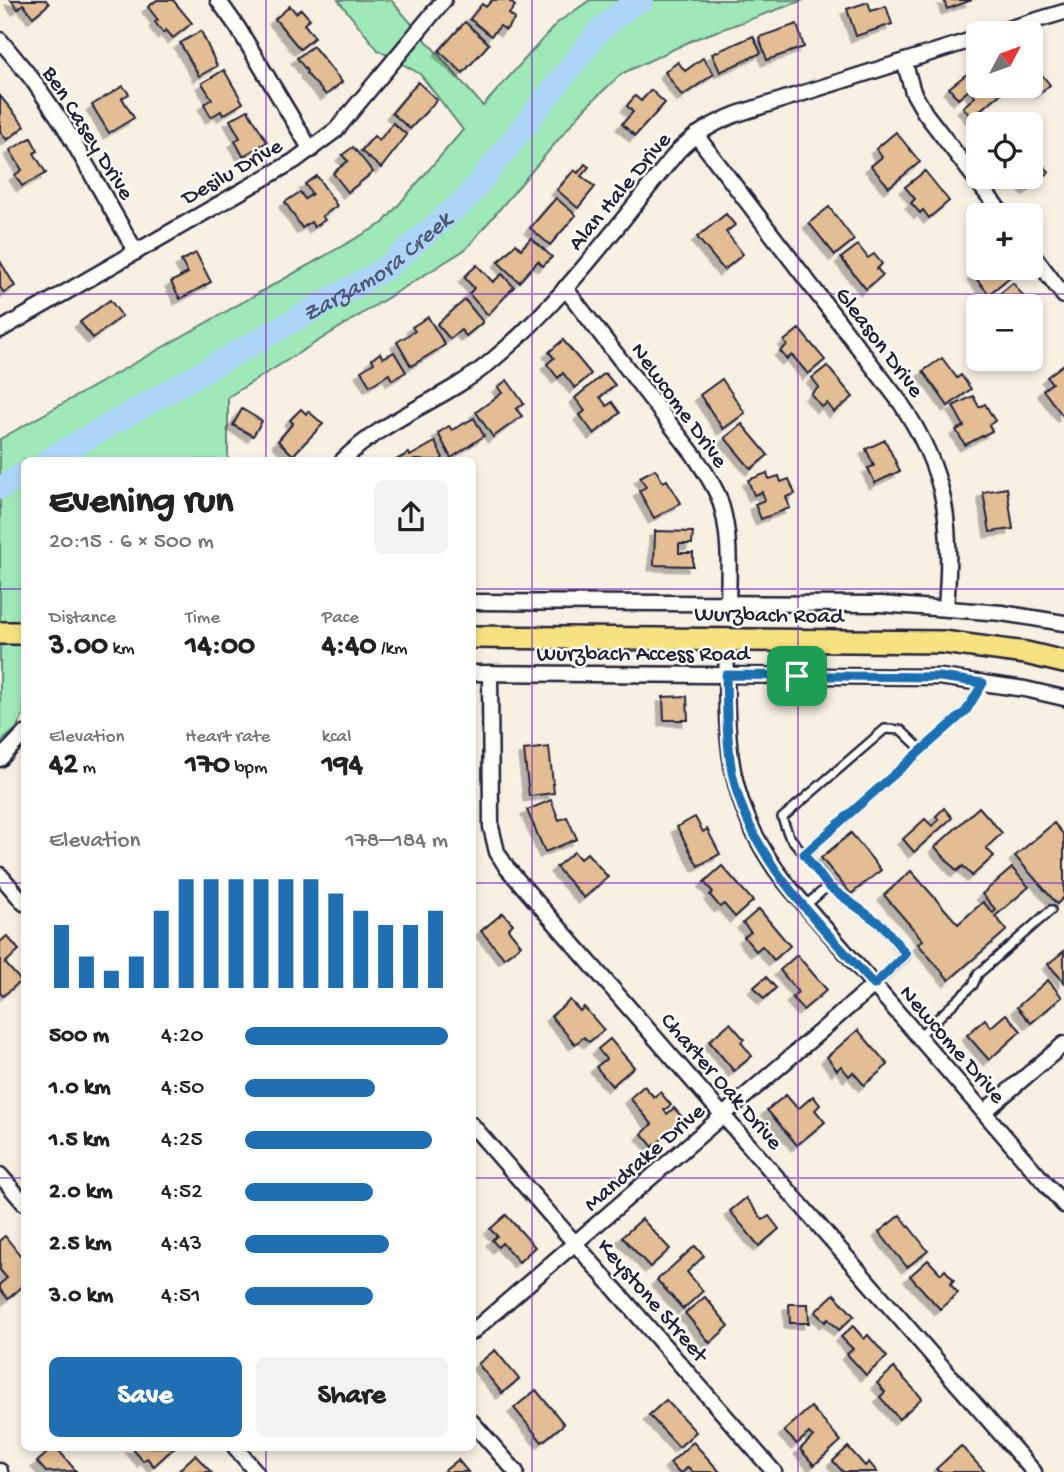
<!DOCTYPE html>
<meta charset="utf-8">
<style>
:root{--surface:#fff;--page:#f2f2f2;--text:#222;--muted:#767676;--accent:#1f6fb2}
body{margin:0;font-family:"Gochi Hand",sans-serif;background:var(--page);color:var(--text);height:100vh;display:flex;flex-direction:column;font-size:26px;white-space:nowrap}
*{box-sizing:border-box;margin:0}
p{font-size:23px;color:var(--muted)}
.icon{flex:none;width:38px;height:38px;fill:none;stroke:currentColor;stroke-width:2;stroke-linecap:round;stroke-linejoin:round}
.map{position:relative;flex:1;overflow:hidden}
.sheet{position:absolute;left:21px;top:457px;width:455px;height:994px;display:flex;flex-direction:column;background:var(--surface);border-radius:10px;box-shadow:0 4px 10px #0003}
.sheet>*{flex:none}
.needle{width:46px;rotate:49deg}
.controls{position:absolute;left:966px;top:21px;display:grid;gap:14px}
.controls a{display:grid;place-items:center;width:77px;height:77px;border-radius:10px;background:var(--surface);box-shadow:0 4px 10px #0003;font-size:35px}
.pin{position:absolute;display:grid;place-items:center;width:60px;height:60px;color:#fff;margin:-30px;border-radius:14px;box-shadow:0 4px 10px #0006}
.round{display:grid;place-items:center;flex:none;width:74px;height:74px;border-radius:10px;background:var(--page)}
.overview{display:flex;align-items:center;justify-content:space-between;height:119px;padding:0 28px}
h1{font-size:38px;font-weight:700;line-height:52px}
.metrics{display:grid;grid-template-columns:repeat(3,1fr);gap:10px;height:119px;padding:7px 28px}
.metrics div{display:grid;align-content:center}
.metrics b{font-size:30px;font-weight:700}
.metrics small{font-size:19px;font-weight:400}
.metrics p{font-size:19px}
.chart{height:196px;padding:14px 28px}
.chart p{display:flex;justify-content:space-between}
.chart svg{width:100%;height:126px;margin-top:7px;stroke:var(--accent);stroke-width:6}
.primary-button{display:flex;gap:14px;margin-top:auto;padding:14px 28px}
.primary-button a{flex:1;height:80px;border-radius:10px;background:var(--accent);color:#fff;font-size:28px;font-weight:700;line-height:80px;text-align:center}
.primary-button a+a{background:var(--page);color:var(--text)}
ul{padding:0 28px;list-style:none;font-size:23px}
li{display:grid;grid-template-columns:112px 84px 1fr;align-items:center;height:52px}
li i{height:18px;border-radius:9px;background:var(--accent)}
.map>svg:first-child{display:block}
.green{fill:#9fe8b7;stroke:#608579;stroke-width:2}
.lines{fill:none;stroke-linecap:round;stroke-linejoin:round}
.river{stroke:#add5f7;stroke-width:24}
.building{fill:#e3be94;stroke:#22223b;stroke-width:2;filter:url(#shadow)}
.service-casing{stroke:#22223b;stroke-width:12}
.minor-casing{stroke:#22223b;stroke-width:19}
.primary-casing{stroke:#22223b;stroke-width:26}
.service{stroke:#fdfcf7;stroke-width:7}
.minor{stroke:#fdfcf7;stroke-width:14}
.primary{stroke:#f7e281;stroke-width:21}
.route-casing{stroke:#fff;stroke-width:14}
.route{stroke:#1f6fb2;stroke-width:9}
.grid{fill:none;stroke:#7b2cbf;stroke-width:2;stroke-opacity:0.55}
.labels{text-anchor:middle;stroke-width:5;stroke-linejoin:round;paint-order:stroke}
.street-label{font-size:23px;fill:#22223b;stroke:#fdfcf7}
.water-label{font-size:24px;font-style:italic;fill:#4c5873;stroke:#fdfcf7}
</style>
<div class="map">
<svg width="1064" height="1472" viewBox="0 0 1064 1472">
<defs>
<filter id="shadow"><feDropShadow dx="-5.5" dy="5.5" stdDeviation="0" flood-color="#0004"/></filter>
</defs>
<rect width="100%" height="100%" fill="#f8f0e3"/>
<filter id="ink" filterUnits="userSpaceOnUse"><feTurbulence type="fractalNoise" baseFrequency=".0143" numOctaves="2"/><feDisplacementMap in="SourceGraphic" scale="14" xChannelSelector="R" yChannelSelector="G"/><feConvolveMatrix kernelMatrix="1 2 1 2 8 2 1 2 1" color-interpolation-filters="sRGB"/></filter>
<g filter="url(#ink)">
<!-- green -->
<polygon class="green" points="338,0 391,0 483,106 557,23 590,0 804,0 695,39 621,74 585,108 466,249 228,397 228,460 24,460 24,714 16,729 0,743 0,439 383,223 463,130 420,74 378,50"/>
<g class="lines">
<!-- river -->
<g class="river">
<path id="s1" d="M48 460 386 268 467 198 600 30 632 4 642 0"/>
<polyline points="0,488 24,474"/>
</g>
</g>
<!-- building -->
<g class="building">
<polygon points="11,0 46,0 49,4 33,17 23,4 18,9"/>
<polygon points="157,0 173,0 192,23 173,38 166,30 163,33 155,22 158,20 148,7"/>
<polygon points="492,0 508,0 515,6 509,14 515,19 506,30 500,26 491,36 470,19 482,4 486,7"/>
<polygon points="944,0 972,0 947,9"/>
<polygon points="868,2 871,11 886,6 892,24 856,36 847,9"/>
<polygon points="290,6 296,13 301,9 310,19 304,24 315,37 300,49 275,19"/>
<polygon points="465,22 489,44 463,73 439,51"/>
<polygon points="797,24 804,47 767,60 759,37"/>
<polygon points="201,31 217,66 199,76 180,43"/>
<polygon points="753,36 761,53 720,72 712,54"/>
<polygon points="313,46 342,82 326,95 306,73 307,71 297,58"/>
<polygon points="703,58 714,74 682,96 665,72 678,62 685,71"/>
<polygon points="978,65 978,86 1000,86 1004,91 971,117 963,107 975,97 969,90 958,99 949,88"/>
<polygon points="1035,66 1050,85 1041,92 1031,79 1031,69"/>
<polygon points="224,70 243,103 223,115 221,111 211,117 204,104 212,99 202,83"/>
<polygon points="418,82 437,100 410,129 392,113"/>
<polygon points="123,86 129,94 122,98 134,118 109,133 92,105"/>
<polygon points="651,90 665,103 635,136 622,124 633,112 627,106 635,96 641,101"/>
<polygon points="0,96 25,126 7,140 0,131"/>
<polygon points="248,110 267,142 243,156 235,141 240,138 230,120"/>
<polygon points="393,123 407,135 381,168 361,151 374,136 379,141"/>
<polygon points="896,132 920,162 889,187 871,166 882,157 876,149"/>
<polygon points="31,138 38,151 34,153 46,173 22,186 15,175 22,170 10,150"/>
<polygon points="353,147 373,172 348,192 333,173 348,161 342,155"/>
<polygon points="1038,158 1049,172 1028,190 1017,177 1031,177 1031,160 1033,163"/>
<polygon points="585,164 589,167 581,176 595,187 578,208 557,190 574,170 578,173"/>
<polygon points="925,171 949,201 929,218 923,210 920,213 911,203 915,199 905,187"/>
<polygon points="317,176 337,206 322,216 325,220 314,227 311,222 302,228 285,202 300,192 305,199 312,194 305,184"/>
<polygon points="556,198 576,215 550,245 530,228"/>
<polygon points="829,207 854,240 835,255 809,223"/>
<polygon points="726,214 735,225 726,232 743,254 724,270 697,237"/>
<polygon points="531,238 552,257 543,266 538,261 519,282 498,262 516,244 521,249"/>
<polygon points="858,245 868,258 874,254 882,264 877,269 883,275 866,289 841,258"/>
<polygon points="196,253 211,282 180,299 171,282 188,273 181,261"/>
<polygon points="978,255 978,268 1002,268 1010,277 989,294 973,275 979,270 971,261"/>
<polygon points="0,261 15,286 4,293 0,287"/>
<polygon points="477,265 493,282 502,274 514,287 488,315 469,294 474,288 464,277"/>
<polygon points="1013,283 1038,315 1031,321 1031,306 1005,306 997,296"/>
<polygon points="110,300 122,316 93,338 80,322"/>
<polygon points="465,300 483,322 466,336 461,330 450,339 437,324"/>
<polygon points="428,317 445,345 411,366 397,342 415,331 412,327"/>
<polygon points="799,329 825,360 808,374 792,355 787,359 780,351 787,345 784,341"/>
<polygon points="563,340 591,374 575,388 563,373 558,378 547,364 554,358 549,352"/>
<polygon points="394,352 406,372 392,380 389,374 370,386 361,371 374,363 372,359 380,353 383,358"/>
<polygon points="942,358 957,378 961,375 971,389 948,406 923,371"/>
<polygon points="1064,364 1064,415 1063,416 1043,390 1052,383 1047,377"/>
<polygon points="827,366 853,397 834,412 827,403 822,407 811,394 819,387 812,378"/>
<polygon points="605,373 615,385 600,397 607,406 612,402 620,413 594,434 580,415 585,411 575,398"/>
<polygon points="722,379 745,413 723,429 700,395"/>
<polygon points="507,380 524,404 516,409 522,416 493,437 476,412 502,393 498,387"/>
<polygon points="973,396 979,407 985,404 995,421 989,425 992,431 965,445 956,430 964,426 953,406"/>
<polygon points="242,409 262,421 253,436 233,425"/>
<polygon points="301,409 306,414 308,411 323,424 293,455 278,441 293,423 290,420"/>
<polygon points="474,418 484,436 451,458 438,433 449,426 452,430"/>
<polygon points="742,424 768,455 751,469 725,438"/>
<polygon points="885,440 900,471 875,483 868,468 874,466 866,449"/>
<polygon points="435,442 443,458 440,460 396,460 409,453 410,456"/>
<polygon points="655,469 663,482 667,480 681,503 654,518 639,491 646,487 640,477"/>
<polygon points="767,473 769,479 779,476 781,482 789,479 795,494 786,497 790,508 761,519 755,504 765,500 762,492 754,495 748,480"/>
<polygon points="1007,488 1013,529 990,532 983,492"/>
<polygon points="655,531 693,532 692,544 679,544 679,553 693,553 693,566 654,565"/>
<polygon points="687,696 688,720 664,720 663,697"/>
<polygon points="549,747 554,793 529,796 524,750"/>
<polygon points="551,800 559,820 567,817 577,839 545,852 527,810"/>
<polygon points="979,807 1002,833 986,848 994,856 972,876 963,866 957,871 935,847"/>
<polygon points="944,808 952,818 914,852 903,839 925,819 932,826 939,820 936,816"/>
<polygon points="695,817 703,832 707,829 720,854 698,866 677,827"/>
<polygon points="1054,823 1064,835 1064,897 1057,904 1015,856"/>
<polygon points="851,833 881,870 851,894 821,858"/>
<polygon points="574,852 580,859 587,853 608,877 584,898 556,867"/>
<polygon points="722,866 753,901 735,917 724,904 720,907 710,895 713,892 704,882"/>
<polygon points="1012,868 1029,887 995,916 1007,930 949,980 918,944 923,940 884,895 911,871 958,924 983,902 993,913 996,910 982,894"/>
<polygon points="759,909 790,946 774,960 762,946 756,951 744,937 751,932 743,923"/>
<polygon points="503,913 513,924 508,929 521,945 504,958 481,931"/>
<polygon points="7,936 19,950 5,963 21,981 3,996 0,993 0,942"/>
<polygon points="1064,951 1064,982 1048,964"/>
<polygon points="797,955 827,990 803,1010 792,997 798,992 780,970"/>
<polygon points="766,977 776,988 764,999 754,987"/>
<polygon points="1048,980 1062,997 1031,1023 1017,1007"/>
<polygon points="570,1000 580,1011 584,1007 604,1030 589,1042 584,1037 575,1044 551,1016"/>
<polygon points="1006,1014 1021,1031 989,1060 967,1035 985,1019 991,1027"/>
<polygon points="730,1023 744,1039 741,1042 752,1056 734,1071 709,1041"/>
<polygon points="858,1030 888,1065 864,1085 853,1072 849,1076 841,1066 837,1070 827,1057"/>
<polygon points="610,1039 634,1067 612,1086 596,1067 606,1059 598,1049"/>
<polygon points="644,1086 654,1097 660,1092 671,1105 664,1110 667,1114 674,1108 684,1119 653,1147 642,1134 652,1124 630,1098"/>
<polygon points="786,1095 798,1109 813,1096 820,1105 815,1110 825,1122 797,1145 767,1110"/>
<polygon points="746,1198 763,1220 769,1216 779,1229 759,1246 730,1211"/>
<polygon points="506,1215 535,1247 519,1262 502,1243 498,1247 492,1240 497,1236 490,1229"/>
<polygon points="900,1215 928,1251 907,1267 879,1232"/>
<polygon points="642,1219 670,1249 650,1267 622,1237"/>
<polygon points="5,1236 24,1260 24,1285 8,1299 0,1289 0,1284 7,1278 0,1270 0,1240"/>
<polygon points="695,1246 704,1256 687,1272 703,1291 683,1309 657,1280"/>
<polygon points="928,1260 941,1274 945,1270 954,1280 950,1284 958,1293 940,1309 910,1276"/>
<polygon points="834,1294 854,1316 839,1330 828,1319 825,1322 815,1312"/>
<polygon points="705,1297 729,1326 710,1343 685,1313"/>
<polygon points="789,1304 808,1304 809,1323 790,1323"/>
<polygon points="853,1326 864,1339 868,1335 887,1357 866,1375 847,1354 853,1349 841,1337"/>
<polygon points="495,1350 519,1379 502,1393 478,1364"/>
<polygon points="894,1368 922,1398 899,1419 880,1397 885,1392 877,1383"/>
<polygon points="536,1390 564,1424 542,1442 514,1408"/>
<polygon points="666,1400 696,1432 679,1447 649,1415"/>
<polygon points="811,1407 841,1441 814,1465 800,1449 813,1437 809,1433 797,1444 784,1431"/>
<polygon points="693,1442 720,1472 693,1472 688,1467 683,1472 678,1472 670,1463"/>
<polygon points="961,1446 985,1472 939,1472 936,1469"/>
<polygon points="54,1447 56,1447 76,1471 46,1472 37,1462"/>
<polygon points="131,1447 175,1447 154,1466 147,1458 143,1461"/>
<polygon points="848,1447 865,1466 869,1462 877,1472 843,1472 833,1461"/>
<polygon points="195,1455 211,1472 183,1472 180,1469"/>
<polygon points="458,1460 468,1472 443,1472"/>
</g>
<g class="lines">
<defs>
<g id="service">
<polyline points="804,854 922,750"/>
<polyline points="828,886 883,926 906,955 874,985"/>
<polyline points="805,906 828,886 819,872 789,836 782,818 885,729 901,730 922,750 966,711 982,683"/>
<polyline points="919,1036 973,985 978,974 1051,910"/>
</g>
<g id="minor">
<polyline points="218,0 238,28 311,150"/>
<polyline points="994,33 1064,12"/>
<polyline points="0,40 32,79 63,124 136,252"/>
<polyline points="904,61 913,92 925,113 1003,215"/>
<path d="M696 135 900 402C947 472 953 525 946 607"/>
<polyline points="1031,252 1064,296"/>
<path d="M565 288 694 455C703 469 713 483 719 498 731 532 729 568 728 603"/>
<polyline points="0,330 294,161 336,130 444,0"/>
<path d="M343 460C385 418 444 400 489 363 562 303 619 223 678 151 696 133 714 123 737 114L978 38"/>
<polyline points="472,602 880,604 1002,613 1064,623"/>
<path d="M727 639C725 737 724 808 790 888L1064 1205"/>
<polyline points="472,673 940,677 1025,689 1064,698"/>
<polyline points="490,673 491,827 497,852 507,868 1034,1472"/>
<polyline points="0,759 24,734"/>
<polyline points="0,875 24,903"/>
<polyline points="984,1112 1064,1044"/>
<polyline points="472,1125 774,1472"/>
<polyline points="0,1175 24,1203"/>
<polyline points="472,1332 874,985"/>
<polyline points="472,1422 516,1472"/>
<polyline points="235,1447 256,1472"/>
<polyline points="0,1471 0,1472"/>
</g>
<g id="primary">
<polyline points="0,633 24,633"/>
<polyline points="472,637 943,642 1026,653 1064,662"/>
</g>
</defs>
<!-- service casing -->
<use href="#service" class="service-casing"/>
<!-- minor casing -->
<use href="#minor" class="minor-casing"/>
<!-- primary casing -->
<use href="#primary" class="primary-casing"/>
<!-- service -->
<use href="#service" class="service"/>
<!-- minor -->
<use href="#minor" class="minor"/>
<!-- primary -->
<use href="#primary" class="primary"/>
</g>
</g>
<g class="lines" filter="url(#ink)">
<defs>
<path id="route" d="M726 675 940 677 983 683 966 711 804 854 828 886 883 926 906 954 874 985C818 921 749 859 732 772 726 740 727 707 726 675Z"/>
</defs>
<!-- route casing -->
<use href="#route" class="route-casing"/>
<!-- route -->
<use href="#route" class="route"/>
</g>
<!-- grid -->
<path class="grid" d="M266 0V460M532 0V1472M798 0V1472M0 294H1064M0 589H24M472 589H1064M0 883H24M472 883H1064M0 1178H24M472 1178H1064M266 1447V1472"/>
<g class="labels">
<!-- street labels -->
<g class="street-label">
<text transform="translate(90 132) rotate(58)" y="8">Ben Casey Drive</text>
<text transform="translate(231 170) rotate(-30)" y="8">Desilu Drive</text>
<text transform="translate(618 190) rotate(-50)" y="8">Alan Hale Drive</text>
<text transform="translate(881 341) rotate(53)" y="8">Gleason Drive</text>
<text transform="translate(681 404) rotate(54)" y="8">Newcome Drive</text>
<text transform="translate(769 613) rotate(1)" y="8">Wurzbach Road</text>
<text x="643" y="660">Wurzbach Access Road</text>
<text transform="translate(954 1043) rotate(49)" y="8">Newcome Drive</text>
<text transform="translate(723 1080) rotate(49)" y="8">Charter Oak Drive</text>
<text transform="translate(643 1156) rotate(-41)" y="8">Mandrake Drive</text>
<text transform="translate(654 1299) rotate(49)" y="8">Keystone Street</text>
</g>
<!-- water labels -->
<g class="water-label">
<text dy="8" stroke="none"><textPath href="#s1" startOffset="382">Zarzamora Creek</textPath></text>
</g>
</g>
</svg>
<div class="controls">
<a><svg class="needle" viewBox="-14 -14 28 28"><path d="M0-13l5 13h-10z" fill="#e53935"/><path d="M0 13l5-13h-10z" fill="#767676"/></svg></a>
<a><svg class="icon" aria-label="locate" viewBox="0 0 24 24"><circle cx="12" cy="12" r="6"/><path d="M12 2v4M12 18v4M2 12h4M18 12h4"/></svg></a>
<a>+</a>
<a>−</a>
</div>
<div class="pin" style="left:797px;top:676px;background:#1e9e55"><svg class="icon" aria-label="arrive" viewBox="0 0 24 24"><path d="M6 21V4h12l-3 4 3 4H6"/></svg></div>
<section class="sheet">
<div class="overview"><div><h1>Evening run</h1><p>20:15 · 6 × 500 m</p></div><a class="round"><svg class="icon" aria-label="share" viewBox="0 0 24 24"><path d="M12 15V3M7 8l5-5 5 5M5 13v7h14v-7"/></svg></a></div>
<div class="metrics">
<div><p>Distance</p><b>3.00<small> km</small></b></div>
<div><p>Time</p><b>14:00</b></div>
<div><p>Pace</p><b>4:40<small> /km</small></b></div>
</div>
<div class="metrics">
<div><p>Elevation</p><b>42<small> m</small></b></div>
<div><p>Heart rate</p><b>170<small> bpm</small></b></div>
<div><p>kcal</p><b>194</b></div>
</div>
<div class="chart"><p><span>Elevation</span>178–184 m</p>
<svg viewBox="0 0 160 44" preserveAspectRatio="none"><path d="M5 44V22M15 44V33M25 44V38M35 44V33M45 44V17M55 44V6M65 44V6M75 44V6M85 44V6M95 44V6M105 44V6M115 44V11M125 44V17M135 44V22M145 44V22M155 44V17"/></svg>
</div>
<ul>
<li><b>500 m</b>4:20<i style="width:100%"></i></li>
<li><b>1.0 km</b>4:50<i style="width:64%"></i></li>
<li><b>1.5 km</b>4:25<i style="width:92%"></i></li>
<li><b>2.0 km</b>4:52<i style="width:63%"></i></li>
<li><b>2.5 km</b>4:43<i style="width:71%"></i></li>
<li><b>3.0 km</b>4:51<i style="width:63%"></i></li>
</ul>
<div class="primary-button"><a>Save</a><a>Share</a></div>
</section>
</div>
